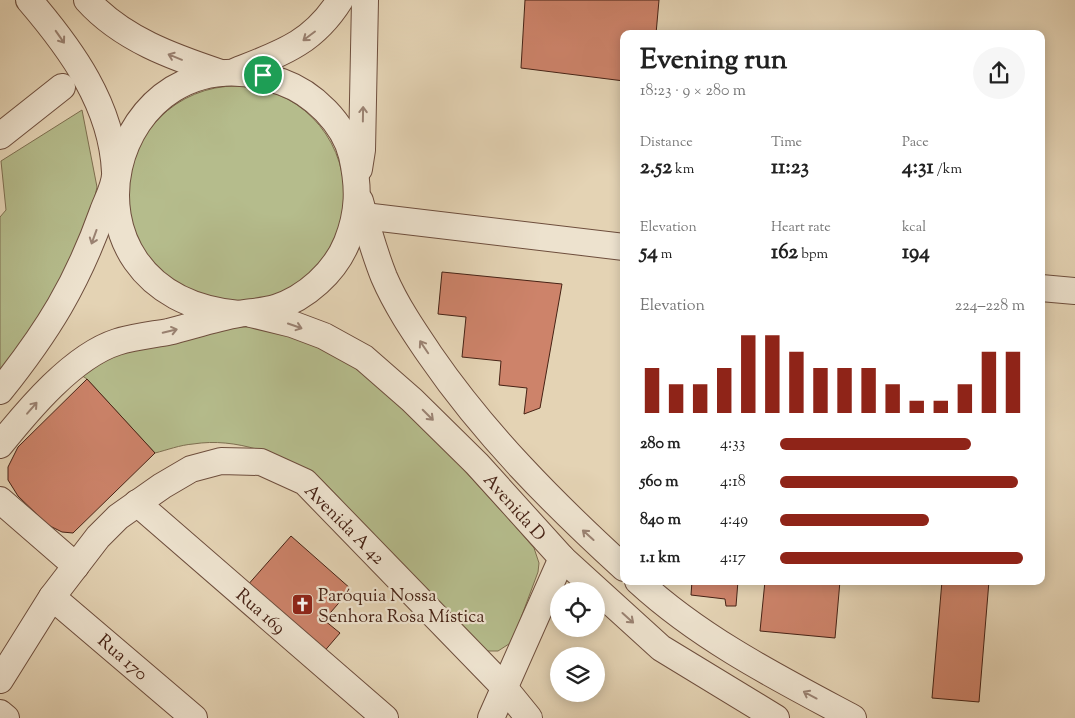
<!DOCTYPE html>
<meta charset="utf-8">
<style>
:root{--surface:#fff;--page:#f6f6f6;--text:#222;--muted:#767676;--accent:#8f2418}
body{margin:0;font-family:"Sorts Mill Goudy",serif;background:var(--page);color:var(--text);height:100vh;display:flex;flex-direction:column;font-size:19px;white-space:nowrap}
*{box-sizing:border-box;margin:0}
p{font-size:16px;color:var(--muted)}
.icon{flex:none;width:28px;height:28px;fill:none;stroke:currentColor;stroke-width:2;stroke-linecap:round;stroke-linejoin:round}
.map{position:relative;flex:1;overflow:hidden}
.side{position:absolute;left:620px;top:30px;width:425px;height:555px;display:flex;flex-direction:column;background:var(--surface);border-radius:10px;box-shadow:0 2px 12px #0003}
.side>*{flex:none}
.buttons{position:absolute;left:550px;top:582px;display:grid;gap:10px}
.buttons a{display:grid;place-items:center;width:55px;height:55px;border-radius:50%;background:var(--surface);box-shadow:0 2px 12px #0003;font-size:25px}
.pin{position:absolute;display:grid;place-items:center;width:42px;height:42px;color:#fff;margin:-21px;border:2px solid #fff;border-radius:50%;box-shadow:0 1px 5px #0007}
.round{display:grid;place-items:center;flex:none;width:52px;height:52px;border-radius:26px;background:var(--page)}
.overview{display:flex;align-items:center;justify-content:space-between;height:85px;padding:0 20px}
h1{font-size:28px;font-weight:700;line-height:38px}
.figures{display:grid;grid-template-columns:repeat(3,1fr);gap:8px;height:85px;padding:5px 20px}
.figures div{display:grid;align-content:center}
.figures b{font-size:21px;font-weight:700}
.figures small{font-size:14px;font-weight:400}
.figures p{font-size:14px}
.chart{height:140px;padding:10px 20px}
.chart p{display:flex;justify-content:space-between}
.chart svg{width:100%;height:90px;margin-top:5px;stroke:var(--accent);stroke-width:6}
ul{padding:0 20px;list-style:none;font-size:16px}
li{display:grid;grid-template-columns:80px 60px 1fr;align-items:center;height:38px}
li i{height:12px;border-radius:6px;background:var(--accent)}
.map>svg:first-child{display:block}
.green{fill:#b5bc8c;stroke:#7e6f50}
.building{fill:#cd836a;stroke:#462215}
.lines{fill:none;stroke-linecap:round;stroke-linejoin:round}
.minor-casing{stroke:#6e4e3d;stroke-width:28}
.minor{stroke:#ede2ce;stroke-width:26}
.oneway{stroke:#9a8272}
.labels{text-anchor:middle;stroke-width:4.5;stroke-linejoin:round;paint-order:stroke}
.street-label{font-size:18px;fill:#462215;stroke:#ede2ce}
.poi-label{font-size:18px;fill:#462215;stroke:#ede2ce;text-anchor:start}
</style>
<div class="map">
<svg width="1075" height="718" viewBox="0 0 1075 718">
<rect width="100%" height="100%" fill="#e4d3b4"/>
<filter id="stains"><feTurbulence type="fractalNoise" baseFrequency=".004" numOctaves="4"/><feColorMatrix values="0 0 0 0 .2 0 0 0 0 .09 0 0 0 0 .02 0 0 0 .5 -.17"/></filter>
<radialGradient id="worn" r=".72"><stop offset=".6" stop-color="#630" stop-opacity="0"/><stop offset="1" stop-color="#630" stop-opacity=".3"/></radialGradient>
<!-- green -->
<g class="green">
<circle cx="236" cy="194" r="108"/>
<polygon points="82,110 97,187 82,255 0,374 0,217 6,210 1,161"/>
<path d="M238 327H265L336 354 377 384 453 458 515 526 534 548 539 563 538 572 512 642 498 651H486L318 476C280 455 237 437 193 444 180 445 167 450 155 453L87 379 78 373 110 355Z"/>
</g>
<!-- building -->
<g class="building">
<polygon points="525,0 659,0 656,34 624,34 624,81 521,68"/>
<polygon points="442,272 562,284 540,408 524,414 527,388 499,385 501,361 462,357 466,317 438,314"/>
<polygon points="87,379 155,453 73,533 62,532 48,525 18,496 8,480 8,467 18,447"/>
<polygon points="291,536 351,589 324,620 340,633 322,654 246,587"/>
<polygon points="692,581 738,581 736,606 726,606 725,599 691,595"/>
<polygon points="765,581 840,581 835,638 760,631"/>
<polygon points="942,581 989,581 979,702 932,698"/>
</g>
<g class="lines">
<defs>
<g id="minor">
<path d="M87 0C122 39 173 57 221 73"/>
<path d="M236 71C282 53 313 43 340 0"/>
<polyline points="0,136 62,87"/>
<polyline points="359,169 362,150 365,0"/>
<path d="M360 201C367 227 374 252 384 277 396 305 413 330 430 355 485 435 553 503 624 568"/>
<polyline points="364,216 624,247"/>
<polyline points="1041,288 1075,291"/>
<polyline points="251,314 292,324 324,336 364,358 412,400 477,464 562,558 661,648 776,718"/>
<path d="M0 391C48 331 77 284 103 211 107 200 116 184 115 172 112 105 71 49 29 0"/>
<path d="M0 445C28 410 73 356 117 342 133 337 151 335 168 332 192 326 216 318 239 314 251 312 264 311 275 308 306 298 335 272 347 242 359 212 359 187 352 156 344 123 313 93 282 82 107 19 37 295 239 314"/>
<polyline points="0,500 76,566"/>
<polyline points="137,503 385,718"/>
<path d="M638 581C701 639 778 678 853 718"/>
<polyline points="52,597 194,718"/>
<polyline points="0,680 52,597 98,537 118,517 162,486 191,469 221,461 261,462 305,482 503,686 529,718"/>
<polyline points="0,713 6,718"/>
<polyline points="491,718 562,558"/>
</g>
</defs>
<!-- minor casing -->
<use href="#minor" class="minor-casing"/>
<!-- minor -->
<use href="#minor" class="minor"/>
</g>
<!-- one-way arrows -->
<defs><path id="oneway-shaft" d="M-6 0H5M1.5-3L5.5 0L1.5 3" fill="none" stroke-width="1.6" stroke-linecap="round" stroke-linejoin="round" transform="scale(1.25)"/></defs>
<g class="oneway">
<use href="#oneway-shaft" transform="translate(309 36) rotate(143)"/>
<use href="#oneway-shaft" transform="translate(60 37) rotate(55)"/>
<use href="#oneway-shaft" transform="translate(175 57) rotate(-158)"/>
<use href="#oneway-shaft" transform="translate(363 114) rotate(-89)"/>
<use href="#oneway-shaft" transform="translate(94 237) rotate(110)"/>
<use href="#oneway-shaft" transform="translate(295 326) rotate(19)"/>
<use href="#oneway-shaft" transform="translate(170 331) rotate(-13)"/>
<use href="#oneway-shaft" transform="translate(424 347) rotate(-124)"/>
<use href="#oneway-shaft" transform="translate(32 408) rotate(-49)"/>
<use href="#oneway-shaft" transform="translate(428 415) rotate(45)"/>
<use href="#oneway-shaft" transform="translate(588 535) rotate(-138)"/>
<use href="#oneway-shaft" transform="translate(628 618) rotate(42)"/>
<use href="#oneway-shaft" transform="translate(810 695) rotate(-152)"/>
</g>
<!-- icons -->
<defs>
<symbol id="church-square" viewBox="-11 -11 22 22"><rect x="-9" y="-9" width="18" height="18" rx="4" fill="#8f2418" stroke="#ede2ce"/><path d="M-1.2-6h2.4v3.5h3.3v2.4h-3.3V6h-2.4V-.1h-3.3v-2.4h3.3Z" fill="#fff"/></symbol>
</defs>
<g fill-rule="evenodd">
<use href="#church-square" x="290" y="592" width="25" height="25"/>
</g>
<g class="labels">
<!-- street labels -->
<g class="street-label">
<text transform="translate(515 507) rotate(48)" y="6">Avenida D</text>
<text transform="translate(345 524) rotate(45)" y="6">Avenida A 42</text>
<text transform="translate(261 611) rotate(41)" y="6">Rua 169</text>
<text transform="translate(123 657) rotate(41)" y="6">Rua 170</text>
</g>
<!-- poi labels -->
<g class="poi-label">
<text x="318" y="601">Paróquia Nossa<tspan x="318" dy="21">Senhora Rosa Mística</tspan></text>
</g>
</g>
<rect width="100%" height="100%" filter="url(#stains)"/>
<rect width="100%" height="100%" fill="url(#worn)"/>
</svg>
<div class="buttons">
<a><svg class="icon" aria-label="locate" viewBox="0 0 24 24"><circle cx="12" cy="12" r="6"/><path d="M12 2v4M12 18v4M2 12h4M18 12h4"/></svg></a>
<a><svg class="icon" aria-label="layers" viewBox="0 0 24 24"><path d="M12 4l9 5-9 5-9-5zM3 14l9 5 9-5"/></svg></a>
</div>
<div class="pin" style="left:263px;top:75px;background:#1e9e55"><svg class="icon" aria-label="arrive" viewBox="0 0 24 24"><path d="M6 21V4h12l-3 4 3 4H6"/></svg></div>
<section class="side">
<div class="overview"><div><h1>Evening run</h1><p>18:23 · 9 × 280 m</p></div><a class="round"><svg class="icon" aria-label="share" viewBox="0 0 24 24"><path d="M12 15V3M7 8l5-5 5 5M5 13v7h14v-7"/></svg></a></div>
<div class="figures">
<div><p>Distance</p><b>2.52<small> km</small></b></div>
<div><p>Time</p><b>11:23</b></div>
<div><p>Pace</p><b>4:31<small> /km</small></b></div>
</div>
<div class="figures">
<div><p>Elevation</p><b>54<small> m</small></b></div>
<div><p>Heart rate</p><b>162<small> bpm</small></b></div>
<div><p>kcal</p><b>194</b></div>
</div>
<div class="chart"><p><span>Elevation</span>224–228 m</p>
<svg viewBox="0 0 160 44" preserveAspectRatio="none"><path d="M5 44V22M15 44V30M25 44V30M35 44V22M45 44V6M55 44V6M65 44V14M75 44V22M85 44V22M95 44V22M105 44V30M115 44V38M125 44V38M135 44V30M145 44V14M155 44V14"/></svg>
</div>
<ul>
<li><b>280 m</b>4:33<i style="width:78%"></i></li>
<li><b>560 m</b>4:18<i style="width:97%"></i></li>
<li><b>840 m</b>4:49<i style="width:61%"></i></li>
<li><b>1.1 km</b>4:17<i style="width:99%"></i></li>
</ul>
</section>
</div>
